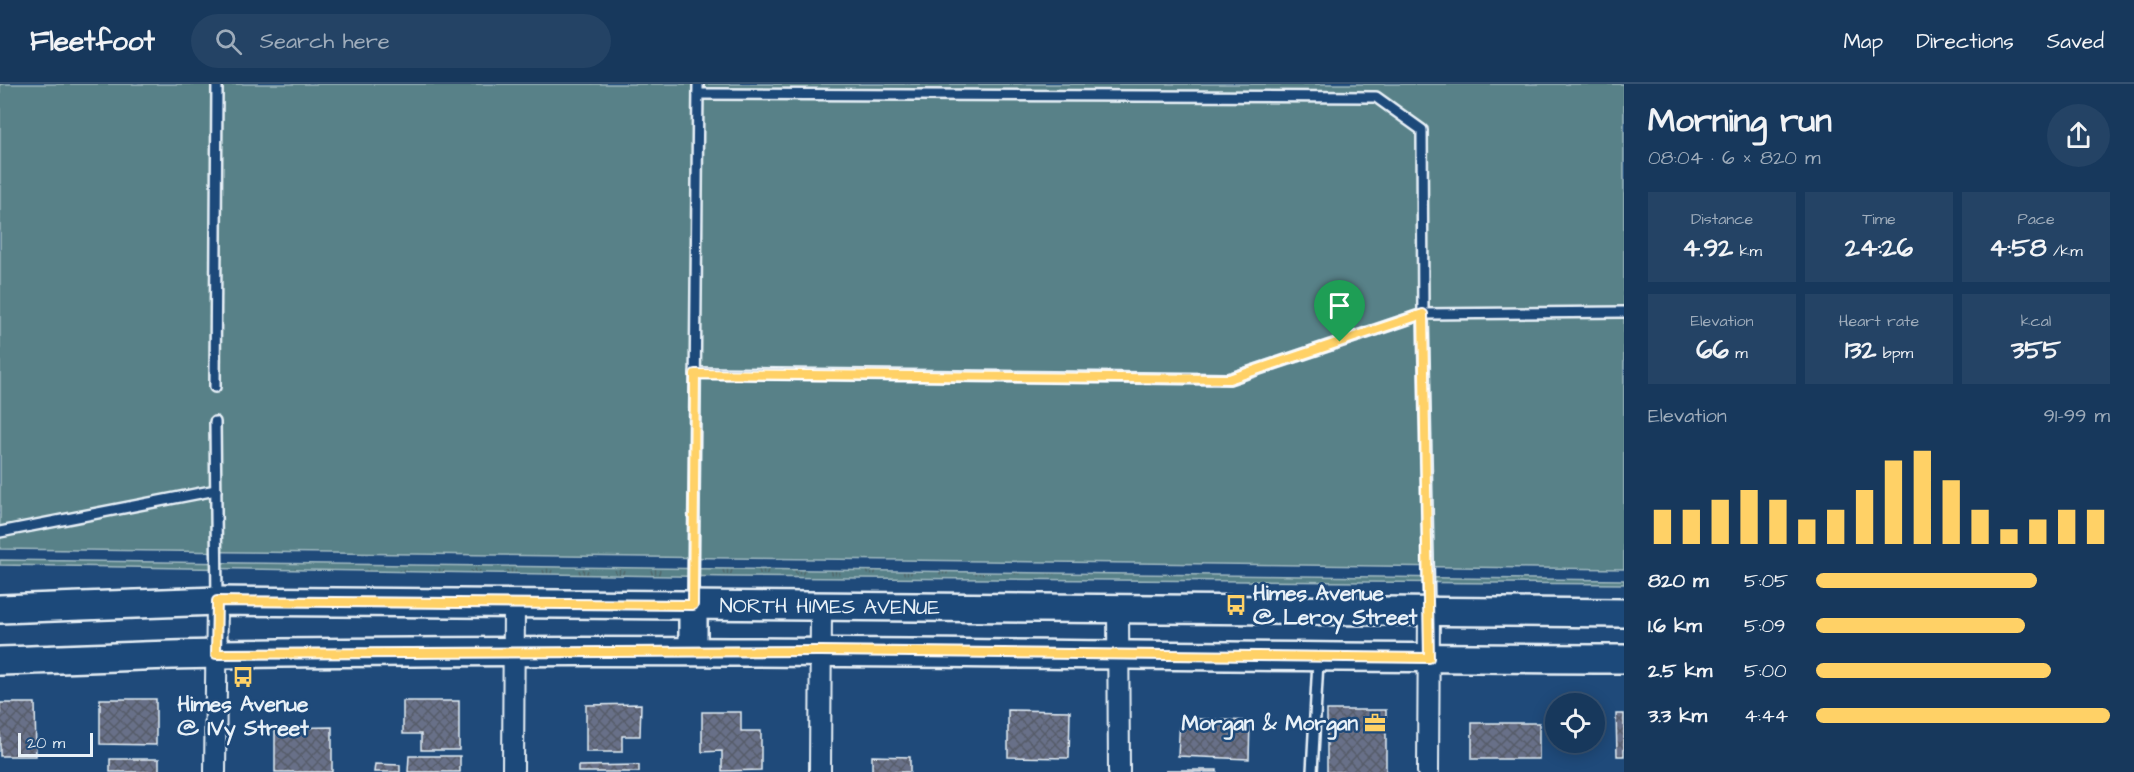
<!DOCTYPE html>
<meta charset="utf-8">
<style>
:root{--surface:#17385c;--page:#244365;--text:#f1f3f6;--muted:#9eacbb;--line:#365272;--accent:#ffd166}
body{margin:0;font-family:"Architects Daughter",sans-serif;background:var(--page);color:var(--text);height:100vh;display:flex;flex-direction:column;font-size:22px;white-space:nowrap}
*{box-sizing:border-box;margin:0}
p{font-size:20px;color:var(--muted)}
.icon{flex:none;width:33px;height:33px;fill:none;stroke:currentColor;stroke-width:2;stroke-linecap:round;stroke-linejoin:round}
.map{position:relative;flex:1;overflow:hidden}
.side{display:flex;flex-direction:column;background:var(--surface);width:510px}
.side>*{flex:none}
.buttons{position:absolute;left:1545px;top:609px;display:grid;gap:12px}
.buttons a{display:grid;place-items:center;width:60px;height:60px;border-radius:50%;background:var(--surface);box-shadow:0 3px 15px #0003,0 0 0 2px var(--line);font-size:30px}
.scale{position:absolute;left:18px;bottom:15px;width:75px;box-sizing:border-box;padding-left:6px;border:3px solid #e8f1f8;border-top:0;font-size:16px;line-height:21px;white-space:nowrap;color:#e8f1f8;-webkit-text-stroke:4px #1f4a7a;paint-order:stroke}
.pin{position:absolute;display:grid;place-items:center;width:51px;height:51px;color:#fff;margin:-62px -26px;border-radius:50% 50% 50% 0;rotate:-45deg;box-shadow:0 0 6px #0007}
.pin .icon{rotate:45deg}
.round{display:grid;place-items:center;flex:none;width:63px;height:63px;border-radius:32px;background:var(--page)}
.overview{display:flex;align-items:center;justify-content:space-between;height:102px;padding:0 24px}
h1{font-size:33px;font-weight:700;line-height:45px}
.metrics{display:grid;grid-template-columns:repeat(3,1fr);gap:9px;height:102px;padding:6px 24px}
.metrics div{display:grid;align-content:center;border-radius:0px;background:var(--page);text-align:center}
.metrics b{font-size:26px;font-weight:700}
.metrics small{font-size:16px;font-weight:400}
.metrics p{font-size:16px}
.chart{height:168px;padding:12px 24px}
.chart p{display:flex;justify-content:space-between}
.chart svg{width:100%;height:108px;margin-top:6px;stroke:var(--accent);stroke-width:6}
ul{padding:0 24px;list-style:none;font-size:20px}
li{display:grid;grid-template-columns:96px 72px 1fr;align-items:center;height:45px}
li i{height:15px;border-radius:8px;background:var(--accent)}
header{display:flex;align-items:center;gap:36px;box-sizing:border-box;height:84px;padding:0 30px;background:var(--surface);border-bottom:2px solid var(--line)}
header strong{font-size:28px}
nav{display:flex;gap:33px;margin-inline-start:auto;font-size:21px}
.search{width:420px;height:54px;background:var(--page);display:flex;align-items:center;gap:15px;box-sizing:border-box;padding:0 21px;border-radius:33px;color:var(--muted);font-size:22px}
main{display:flex;flex:1;min-height:0}
.map>svg:first-child{display:block}
.green{fill:#588188;stroke:#a0b9c0;stroke-width:1.5}
.park{fill:url(#park-tufts);stroke:#a0b9c0;stroke-width:1.5}
.building{fill:url(#building-cross-hatch);stroke:#e8f1f8;stroke-width:1.5}
.lines{fill:none;stroke-linecap:round;stroke-linejoin:round}
.lane-casing{stroke:#e8f1f8;stroke-width:14}
.street-casing{stroke:#e8f1f8;stroke-width:24}
.secondary-casing{stroke:#e8f1f8;stroke-width:32}
.lane{stroke:#1f4a7a;stroke-width:9}
.street{stroke:#1f4a7a;stroke-width:20}
.secondary{stroke:#1f4a7a;stroke-width:27}
.route-casing{stroke:#fff;stroke-width:12}
.route{stroke:#ffd166;stroke-width:8}
.labels{text-anchor:middle;stroke-width:5;stroke-linejoin:round;paint-order:stroke}
.poi-label{font-size:21px;font-weight:bold;fill:#e8f1f8;stroke:#1f4a7a;text-anchor:start}
.street-label{font-size:21px;fill:#e8f1f8;stroke:#1f4a7a}
</style>
<header>
<strong>Fleetfoot</strong>
<div class="search"><svg class="icon" aria-label="search" viewBox="0 0 24 24"><circle cx="10" cy="10" r="6"/><path d="M15 15l6 6"/></svg>Search here</div>
<nav><a>Map</a><a>Directions</a><a>Saved</a></nav>
</header>
<main>
<div class="map">
<svg width="1624" height="688" viewBox="0 0 1624 688">
<defs>
<pattern id="park-tufts" width="24" height="20" patternUnits="userSpaceOnUse" patternTransform="scale(1.5)"><rect width="24" height="20" fill="#588188"/><path d="M3 7l-1-3M5 7V3M7 7l1-3M15 17l-1-3M17 17v-4M19 17l1-3" fill="none" stroke="#50676c"/></pattern>
<pattern id="building-cross-hatch" width="8" height="8" patternUnits="userSpaceOnUse" patternTransform="scale(1.5)"><rect width="8" height="8" fill="#677088"/><path d="M0 0l8 8M0 8l8-8" fill="none" stroke="#565c69"/></pattern>
</defs>
<rect width="100%" height="100%" fill="#1f4a7a"/>
<filter id="ink" filterUnits="userSpaceOnUse"><feTurbulence type="fractalNoise" baseFrequency=".0167" numOctaves="2"/><feDisplacementMap in="SourceGraphic" scale="12" xChannelSelector="R" yChannelSelector="G"/><feConvolveMatrix kernelMatrix="1 2 1 2 8 2 1 2 1" color-interpolation-filters="sRGB"/></filter>
<g filter="url(#ink)">
<!-- green -->
<polygon class="green" points="0,0 1624,0 1624,485 0,465"/>
<!-- park -->
<polygon class="park" points="0,476 1624,496 1624,500 734,493 0,481"/>
<!-- building -->
<g class="building">
<polygon points="100,615 156,615 156,661 100,660"/>
<polygon points="403,617 459,617 459,666 421,666 421,650 403,650"/>
<polygon points="0,619 35,619 36,672 0,672"/>
<polygon points="641,620 640,652 622,652 622,668 586,668 586,621"/>
<polygon points="1008,626 1070,627 1069,674 1008,673"/>
<rect x="1327" y="626" width="59" height="62"/>
<polygon points="702,628 741,628 741,647 761,647 761,686 722,687 722,667 702,668"/>
<polygon points="1616,630 1624,630 1624,672 1617,672"/>
<polygon points="1180,634 1250,637 1249,675 1178,672"/>
<rect x="1472" y="639" width="67" height="36"/>
<polygon points="332,643 332,688 275,688 275,644"/>
<polygon points="409,672 460,672 460,688 408,688"/>
<polygon points="872,672 910,673 910,688 872,688"/>
<rect x="110" y="675" width="49" height="13"/>
<polygon points="375,680 400,681 400,688 374,688"/>
<polygon points="639,681 639,688 578,688 578,682"/>
<rect x="1167" y="686" width="50" height="2"/>
</g>
<g class="lines">
<defs>
<g id="lane">
<polyline points="698,10 1376,13 1422,46 1423,230 1429,524"/>
<polyline points="695,289 1229,295 1423,230 1624,228"/>
<polyline points="215,303 217,0"/>
<polyline points="215,338 217,516"/>
<polyline points="0,448 216,406"/>
<polyline points="693,520 698,0"/>
<polyline points="1312,688 1318,577"/>
</g>
<g id="street">
<polyline points="1118,524 1119,688"/>
<polyline points="215,688 217,517"/>
<polyline points="513,688 514,521"/>
<polyline points="820,688 821,523"/>
<polyline points="1428,688 1429,526"/>
</g>
<g id="secondary">
<path id="s1" d="M0 525 217 517 1624 529"/>
<polyline points="693,567 693,521"/>
<path d="M0 577C73 575 147 571 220 570 688 563 1156 573 1624 575"/>
</g>
</defs>
<!-- lane casing -->
<use href="#lane" class="lane-casing"/>
<!-- street casing -->
<use href="#street" class="street-casing"/>
<!-- secondary casing -->
<use href="#secondary" class="secondary-casing"/>
<!-- lane -->
<use href="#lane" class="lane"/>
<!-- street -->
<use href="#street" class="street"/>
<!-- secondary -->
<use href="#secondary" class="secondary"/>
</g>
</g>
<g class="lines" filter="url(#ink)">
<defs>
<polygon id="route" points="1423,230 1429,574 821,567 216,570 217,517 693,521 695,290 1229,295"/>
</defs>
<!-- route casing -->
<use href="#route" class="route-casing"/>
<!-- route -->
<use href="#route" class="route"/>
</g>
<!-- icons -->
<defs>
<symbol id="bus-bare" viewBox="-9 -9 18 18"><path d="M-5-6H5V4H4V6H2V4H-2V6H-4V4H-5ZM-3.5-4V0h7V-4ZM-3.5 1.2v1.5H-2V1.2ZM2 1.2v1.5H3.5V1.2Z" fill="#ffd166" stroke="#1f4a7a" stroke-width="2.5" paint-order="stroke"/></symbol>
<symbol id="office-bare" viewBox="-9 -9 18 18"><path d="M-6-3h4V-5.5h4V-3h4V5H-6ZM-1-4.5V-3h2v-1.5ZM-6 0V1H6V0Z" fill="#ffd166" stroke="#1f4a7a" stroke-width="2.5" paint-order="stroke"/></symbol>
</defs>
<g fill-rule="evenodd">
<use href="#bus-bare" x="1221" y="506" width="30" height="30"/>
<use href="#bus-bare" x="228" y="578" width="30" height="30"/>
<use href="#office-bare" x="1360" y="624" width="30" height="30"/>
</g>
<g class="labels">
<!-- poi labels -->
<g class="poi-label">
<text x="1253" y="516">Himes Avenue<tspan x="1253" dy="24">@ Leroy Street</tspan></text>
<text x="243" y="627" text-anchor="middle">Himes Avenue<tspan x="243" dy="24">@ IVy Street</tspan></text>
<text x="1358" y="646" text-anchor="end">Morgan &amp; Morgan</text>
</g>
<!-- street labels -->
<g class="street-label">
<text dy="7" stroke="none"><textPath href="#s1" startOffset="830">NORTH HIMES AVENUE</textPath></text>
</g>
</g>
</svg>
<div class="buttons">
<a><svg class="icon" aria-label="locate" viewBox="0 0 24 24"><circle cx="12" cy="12" r="6"/><path d="M12 2v4M12 18v4M2 12h4M18 12h4"/></svg></a>
</div>
<div class="scale">20 m</div>
<div class="pin" style="left:1340px;top:258px;background:#1e9e55"><svg class="icon" aria-label="arrive" viewBox="0 0 24 24"><path d="M6 21V4h12l-3 4 3 4H6"/></svg></div>
</div>
<section class="side">
<div class="overview"><div><h1>Morning run</h1><p>08:04 · 6 × 820 m</p></div><a class="round"><svg class="icon" aria-label="share" viewBox="0 0 24 24"><path d="M12 15V3M7 8l5-5 5 5M5 13v7h14v-7"/></svg></a></div>
<div class="metrics">
<div><p>Distance</p><b>4.92<small> km</small></b></div>
<div><p>Time</p><b>24:26</b></div>
<div><p>Pace</p><b>4:58<small> /km</small></b></div>
</div>
<div class="metrics">
<div><p>Elevation</p><b>66<small> m</small></b></div>
<div><p>Heart rate</p><b>132<small> bpm</small></b></div>
<div><p>kcal</p><b>355</b></div>
</div>
<div class="chart"><p><span>Elevation</span>91–99 m</p>
<svg viewBox="0 0 160 44" preserveAspectRatio="none"><path d="M5 44V30M15 44V30M25 44V26M35 44V22M45 44V26M55 44V34M65 44V30M75 44V22M85 44V10M95 44V6M105 44V18M115 44V30M125 44V38M135 44V34M145 44V30M155 44V30"/></svg>
</div>
<ul>
<li><b>820 m</b>5:05<i style="width:75%"></i></li>
<li><b>1.6 km</b>5:09<i style="width:71%"></i></li>
<li><b>2.5 km</b>5:00<i style="width:80%"></i></li>
<li><b>3.3 km</b>4:44<i style="width:100%"></i></li>
</ul>
</section>
</main>
